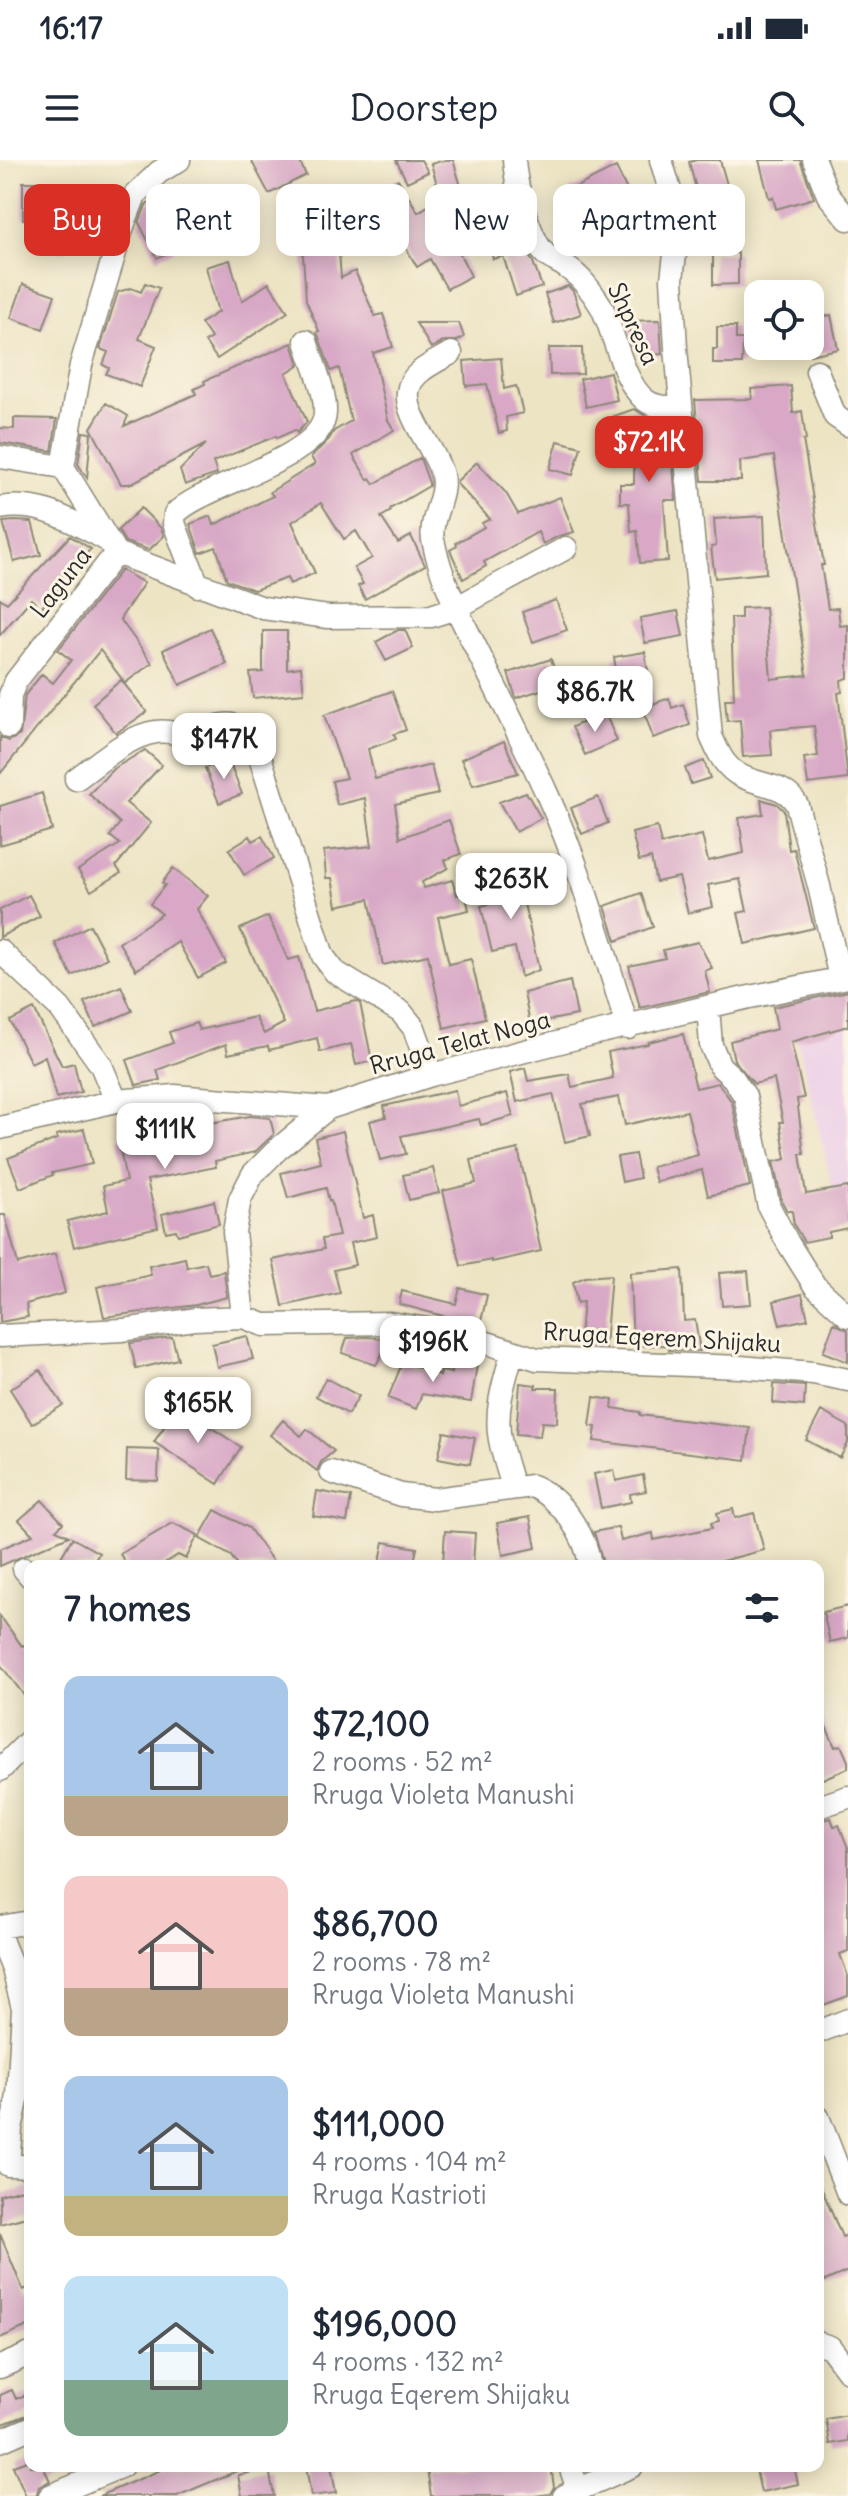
<!DOCTYPE html>
<meta charset="utf-8">
<style>
body{margin:0;font-family:Delius,sans-serif;background:#f6f6f7;color:#1f2937;height:100vh;display:flex;flex-direction:column;font-size:30px;white-space:nowrap}
*{box-sizing:border-box;margin:0}
p{font-size:26px;color:#747a83}
.icon{flex:none;width:44px;height:44px;fill:none;stroke:currentColor;stroke-width:2;stroke-linecap:round;stroke-linejoin:round}
.map{position:relative;flex:1;overflow:hidden}
.drawer{position:absolute;left:24px;top:1400px;width:800px;height:912px;display:flex;flex-direction:column;background:#fff;border-radius:16px;box-shadow:0 4px 20px #0003}
.drawer>*{flex:none}
.top-card{position:absolute;left:24px;top:24px;width:800px;height:72px;display:flex;gap:16px}
.tools{position:absolute;left:744px;top:120px;display:grid;gap:16px}
.tools a{display:grid;place-items:center;width:80px;height:80px;border-radius:16px;background:#fff;box-shadow:0 4px 20px #0003;font-size:40px}
.price{position:absolute;translate:-50% -68px;padding:0 18px;border-radius:16px;background:#fff;color:#222;font-size:26px;line-height:52px;filter:drop-shadow(0 2px 4px #0008)}
.price::after{content:'';position:absolute;left:50%;top:48px;width:24px;height:18px;margin-left:-12px;background:inherit;clip-path:polygon(0 0,100% 0,50% 100%)}
.price.selected{background:#d93025;color:#fff}
ul{padding:0;list-style:none}
li{display:flex;align-items:center;gap:24px;height:200px;padding:0 40px}
li span{display:grid;place-items:center;flex:none;width:224px;height:160px;border-radius:16px;color:#555}
li>.icon{margin-inline-start:auto}
span .icon{width:96px;height:96px;fill:#fffc;stroke-width:1}
li b{font-size:34px}
h2{display:flex;justify-content:space-between;align-items:center;height:96px;padding:0 40px;font-size:34px}
.chip{padding:0 28px;border-radius:16px;background:#fff;box-shadow:0 4px 20px #0003;font-size:28px;line-height:72px}
.chip.selected{background:#d93025;color:#fff}
.status{display:flex;justify-content:space-between;align-items:center;height:56px;padding:0 40px;background:#fff;direction:ltr}
.status svg{height:22px;fill:currentColor}
header{display:flex;justify-content:space-between;align-items:center;height:104px;padding:0 40px;background:#fff;font-size:36px;font-weight:600}
.map>svg:first-child{display:block}
.built{fill:#edd0e8}
.building{fill:#d8a8c6}
.lines{fill:none;stroke-linecap:round;stroke-linejoin:round}
.street-casing{stroke:#8c8878;stroke-width:25}
.street{stroke:#fff;stroke-width:22}
.labels{text-anchor:middle;stroke-width:6;stroke-linejoin:round;paint-order:stroke}
.street-label{font-size:24px;fill:#2b2b2b;stroke:#fcf5e5}
</style>
<div class="status"><b>16:17</b><svg viewBox="0 0 49 12"><path d="M0 12V9h3v3zM5 12V6h3v6zM10 12V3h3v9zM15 12V0h3v12zM26 1h20v11H26zM47 4h2v5h-2z"/></svg></div>
<header><svg class="icon" aria-label="menu" viewBox="0 0 24 24"><path d="M4 6h16M4 12h16M4 18h16"/></svg>Doorstep<svg class="icon" aria-label="search" viewBox="0 0 24 24"><circle cx="10" cy="10" r="6"/><path d="M15 15l6 6"/></svg></header>
<div class="map">
<svg width="848" height="2336" viewBox="0 0 848 2336">
<rect width="100%" height="100%" fill="#fcf5e5"/>
<filter id="ink" filterUnits="userSpaceOnUse"><feTurbulence type="fractalNoise" baseFrequency=".0125" numOctaves="2"/><feDisplacementMap in="SourceGraphic" scale="16" xChannelSelector="R" yChannelSelector="G"/><feConvolveMatrix kernelMatrix="1 2 1 2 8 2 1 2 1" color-interpolation-filters="sRGB"/></filter>
<filter id="wash" filterUnits="userSpaceOnUse"><feTurbulence type="fractalNoise" baseFrequency=".006" numOctaves="4" result="noise"/><feDisplacementMap in="SourceGraphic" scale="32" xChannelSelector="R" yChannelSelector="G"/><feGaussianBlur stdDeviation="1.8" result="paint"/><feColorMatrix in="noise" values="0 0 0 0 0 0 0 0 0 0 0 0 0 0 0 0 0 1.4 0 .05"/><feComposite in="paint" operator="in"/></filter>
<g filter="url(#wash)">
<rect width="100%" height="100%" fill="#ede4c4"/>
<!-- built -->
<path class="built" d="M848,828V1066L842,1067L788,841Z"/>
<g id="blocks">
<!-- building -->
<path class="building" d="M251,0H299L306,15L269,34Z
M396,0H421L428,12L407,22Z
M445,0H453L467,46L505,33L520,92L525,90L533,102L542,127L516,136L503,96L493,99L483,68L452,78L471,116L447,129L430,99L417,107L389,58L380,63L369,46L374,33L398,19L418,52L441,38L431,4Z
M697,0H720L729,32L699,40L689,2Z
M759,0H800L814,38L776,49L773,37L769,38Z
M616,7L643,64L612,79L598,49L580,57L568,31Z
M23,22H52L51,61L68,62L66,91L32,89L34,59H23Z
M176,30L197,72L189,76L191,82L157,98L139,63L146,45Z
M338,79L341,118L355,111L375,156L383,154L393,187L373,193L388,260L394,270L353,295L368,320L370,318L374,324L420,298L429,323V326L390,349L391,351L381,357L398,383L411,376L425,405L365,439L358,426L363,424L354,408L372,398L356,371L344,379L321,343L292,362L315,413L290,424L287,418L254,430L227,420L216,387L200,393L190,364L211,356L214,365L273,336L270,332L315,304L311,297L329,279L334,271L351,261L339,208L331,211L317,172L319,171L306,140L302,81Z
M713,93H738V124L713,125Z
M230,100L242,141L269,123L288,152L217,199L205,182L211,178L201,163L218,152L206,107Z
M145,123L159,128L139,179L156,186L140,227L106,214L109,208L103,205L108,192L100,189L118,132L131,128L141,132Z
M23,124L55,135L43,169L11,158Z
M568,126L573,131L581,154L554,163L545,134Z
M831,155L838,189L810,195V160Z
M660,160L662,194L644,195V185L631,186L629,161Z
M416,163H459L464,177L457,181H445L431,188Z
M717,167H736V179H743L742,204H713V189H717Z
M292,183L299,205L286,213L307,262L297,273L295,270L277,278L276,276L213,302L217,314L185,325L180,310L206,284L130,324H121L91,268L106,243L128,256L124,266L196,234L194,229L205,224L204,221Z
M549,188H582L583,214L550,215Z
M501,198L504,229L516,226L523,253L506,257L507,271L499,273L487,224L466,226L464,201Z
M610,212L617,240L586,247L580,219Z
M791,226L793,253L802,251L806,280H803L824,405H821L828,449L838,448L840,466L848,465V518L841,520L842,532L838,533L848,619L808,624L804,598L818,596L814,566L770,570L772,595L743,597L740,560L727,561L725,539H734L731,458H741V448L765,447L771,519L807,515L774,296L740,301L741,321H702L695,240L752,239L751,229Z
M634,249L649,258L669,261L676,340H664L668,401L640,403L637,371L631,372L629,343H620V324H634L635,268L619,269L614,256Z
M14,258L57,259L52,291L0,283V268L14,269Z
M83,272L91,273L87,318L78,304Z
M558,281L581,287L573,315L550,309Z
M477,302L506,333L518,354L560,337L574,372L559,376L543,384L538,372L484,402L486,406L463,419L450,390L457,386L456,383L484,367L482,363L490,359L457,324V321Z
M141,348L161,368L164,376L149,390L125,382L118,370Z
M764,356L766,413L715,418L711,387L716,386L714,359Z
M15,361L32,362L41,395L14,402L3,362Z
M70,376L91,389L59,419L64,424L41,448L31,439L0,475V438L7,443Z
M121,410L144,423L120,459L152,503L125,523L100,490L0,614V577L9,581L20,575L25,535L42,514L53,523L71,500L58,490Z
M556,440L567,470L533,482L522,452Z
M678,451L683,476L645,483L640,458Z
M210,468L227,504L180,525L163,490Z
M398,470H405L413,488L386,501L376,482Z
M263,471H287V509L301,507L304,533L253,538L250,513L263,512Z
M645,492L653,544L669,538L672,548L683,544L690,565L653,578L636,528L619,531L614,497Z
M551,499L559,524L516,538L508,513Z
M121,520L147,552L116,573L93,544Z
M392,531L406,570L394,574L396,579L368,589L375,619L431,605L438,634L395,644L400,678L449,660L461,694L445,700L448,708L422,722L424,728L452,720L457,735L465,733L469,750L438,757L449,804L471,799L485,858L444,868L428,795L383,805L369,739L337,746L332,718H326L324,691L372,686L365,638L337,645L332,621L346,618L324,555Z
M605,553L617,581L585,595L572,567Z
M504,581L518,613L473,625L461,599Z
M145,590L162,605L126,643L151,663L116,706L121,713L91,731L78,710L120,684L110,676L120,663L89,634L113,609Z
M228,599L242,634L219,643L205,608Z
M704,601L710,618L691,624L685,608Z
M526,632L541,658L516,672L499,642Z
M42,633L52,670L0,685V646Z
M598,637L608,663L582,674L571,648Z
M761,639L777,644L784,651L789,690L794,689L814,768L745,784L738,753L747,751L740,719L708,725L713,747L688,753L679,717L656,722L651,698L639,701L632,673L657,667L661,684L702,675L708,701L744,693L739,658L763,654Z
M250,676L253,681L262,676L274,698L244,715L229,689Z
M518,702L522,716L518,717L539,810L521,817L515,787L492,792L481,746L505,740L496,708Z
M173,708L208,736L197,749L226,803L198,818L178,782L136,810L119,783L162,754L150,744L165,725L162,723Z
M641,733L653,767L616,781L605,746Z
M29,735L40,756L0,777V750Z
M268,756L288,800L299,797L314,851L356,841L360,843L372,901L356,905L351,884L320,892L317,878L269,890L268,886L228,894L226,884L157,910L160,920L136,925L127,900L173,883L169,872L196,863L199,870L255,857L264,874L284,863L240,769Z
M90,765L107,798L72,816L55,783Z
M698,782L712,808L705,811L710,832L640,848L629,806L665,798L663,790Z
M570,821L577,855L530,864L524,833Z
M121,826L132,851L95,867L84,842Z
M848,831V866L791,882L804,938L797,939L804,994H800L806,1034L848,1027V1068L829,1072V1077L804,1082L794,1065L792,1051H787L782,1042L773,1002L786,999L780,962H783L774,919L754,924L734,900L730,881L777,869L773,847Z
M34,849L62,906L74,903L81,932L56,938L45,896L31,903L10,861Z
M683,874L696,928L718,923L732,942L750,1026L708,1036L702,1010L656,1022L652,1007L698,995L687,951L625,965L619,937L582,944L590,976L565,982L553,934L517,942L510,912L525,908L528,921L569,914L572,927L613,918L608,892L648,884V882Z
M455,930L458,946L507,933L513,956L481,965L479,959L401,976L406,994L380,1000L370,961L386,957L384,946Z
M250,956L270,958L274,974L255,992L215,1001L216,1007L147,1020L158,1067L74,1087L67,1061L108,1051L103,1026L126,1021L118,979Z
M84,969L92,1004L52,1013L53,1015L20,1028L8,998L57,979L56,975Z
M343,971L363,1058L373,1055L377,1077L350,1083L355,1105L334,1110L340,1133L283,1146L273,1100L324,1089L322,1079L339,1076L331,1041H329L326,1028L288,1038L281,1013L321,1003L315,978Z
M518,989L541,1091L492,1102V1100L461,1106L443,1031L476,1023L471,1000Z
M635,994L640,1018L622,1022L617,997Z
M433,1008L439,1033L409,1040L403,1015Z
M214,1041L219,1064L178,1075L176,1070L166,1072L162,1054Z
M0,1055H5L18,1104L55,1094L65,1133L26,1144L28,1157L0,1162Z
M185,1098L187,1107L206,1103L209,1114L224,1111L227,1137L196,1145L104,1157L97,1127L151,1115L149,1106Z
M682,1109L684,1161L695,1160L700,1191L669,1190L668,1185L633,1186L630,1113Z
M748,1111L751,1144L722,1146L719,1113Z
M611,1115L605,1187L579,1185L583,1142L577,1143L573,1122L585,1117Z
M460,1128L487,1135L480,1166L399,1144L402,1131L456,1144Z
M802,1134L808,1159L780,1165L774,1141Z
M834,1163L848,1170V1202L823,1192Z
M247,1176L253,1199L217,1207L212,1184Z
M172,1177L178,1199L136,1209L130,1183Z
M368,1177L390,1179L376,1205L342,1193L347,1178Z
M403,1201L440,1216L441,1211L451,1213L453,1202L477,1205L471,1242L422,1234L416,1249L388,1238Z
M40,1210L63,1245L32,1264L10,1229Z
M326,1218L359,1236L348,1254L316,1236Z
M520,1223L536,1225L535,1228H558L557,1263L542,1262L540,1276L516,1274Z
M774,1224L805,1226L804,1246L773,1243Z
M594,1237L613,1240L612,1248L640,1252V1255L750,1268L746,1300L594,1281L596,1267L590,1266Z
M178,1246L241,1287L218,1324L154,1282Z
M821,1251L848,1266V1283L840,1298L806,1280Z
M283,1260L301,1276L307,1269L334,1291L321,1302L317,1311L270,1275Z
M444,1272L475,1278L470,1304L438,1298Z
M127,1289L159,1290L158,1321L126,1320Z
M614,1310L616,1321L643,1315L646,1331L630,1334L631,1342L601,1348L594,1314Z
M317,1331L351,1337L347,1362L313,1356Z
M42,1340L63,1363L56,1370L69,1376L0,1406V1389L33,1375L19,1360Z
M733,1349L735,1358L754,1353L764,1390L710,1404L711,1406H604L594,1372L618,1367L621,1381L653,1373L654,1380L712,1368L711,1363L719,1361L717,1353Z
M215,1350L249,1368L276,1406H238L231,1396L199,1378Z
M530,1357L536,1388L503,1395L497,1363Z
M173,1363L198,1375L186,1399L178,1395L160,1406H127L120,1394Z
M445,1371L475,1373L473,1405L443,1403Z
M72,1378L99,1393L92,1406H56Z
M384,1382L417,1388L413,1406H379Z
M848,1446V1478L830,1482L823,1452Z
M0,1456L22,1486L24,1485L30,1493V1543L0,1504Z
M818,1548L835,1587L841,1585L848,1601V1608L818,1621Z
M831,1658L834,1666L839,1665L848,1688V1791L840,1794L848,1816V1836L818,1847V1661Z
M818,2020L842,2077L848,2075V2111L818,2124Z
M30,2027V2056L0,2064V2035Z
M0,2074L23,2130L30,2127V2165L0,2178Z
M12,2230L16,2239L30,2233V2254L0,2265V2235Z
M848,2255V2281L830,2284L826,2259Z
M30,2300V2306H43L50,2321L39,2327L36,2336H26L13,2306Z
M170,2306H249L177,2336H99Z
M306,2306H331L336,2333L311,2336Z
M439,2306H551L554,2327L550,2334L534,2336H431L427,2308Z
M755,2306H794L798,2324L761,2332Z
M269,2309L274,2336H242L238,2315Z"/>
</g>
</g>
<g filter="url(#ink)">
<use href="#blocks" fill-opacity="0" stroke="#8c8878" stroke-width="2"/>
<g class="lines">
<defs>
<path id="street" d="M514,0C516,26 525,60 537,83C547,101 555,98 569,109C582,118 593,133 601,146C615,173 622,221 645,240C655,248 668,247 681,247
M661,0L679,61L672,119L676,188L711,576C717,590 723,604 736,613C756,627 784,621 797,645L819,726L840,818
M814,0L828,35L848,59
M451,193C436,202 410,212 408,232C405,257 436,290 442,315C447,337 429,357 433,380C441,419 460,457 478,492C501,539 525,586 547,634C581,708 603,789 628,868
M817,211L835,256L848,265
M0,297L63,307
M0,348C41,341 72,361 107,380
M116,393L263,448L328,457L431,456L456,448L566,388
M116,393L63,307L81,205L123,66L135,35L159,12L179,0
M198,426L174,363L175,354C203,324 324,299 325,253C326,230 312,202 306,181
M9,567L10,535L16,521L116,393
M76,619C100,602 127,576 156,572C170,569 182,577 192,574C220,568 230,554 254,578L323,796L335,812L401,852L414,868L431,915
M0,791L60,848L101,905L116,941
M708,847L711,885L720,906L733,918L745,936L769,1047L788,1083L815,1126L848,1156
M0,968L116,941L175,936L328,948
M243,1157L234,1072L240,1039L253,1014L278,989L328,948L431,915L588,875L745,838L848,817
M0,1176L123,1170L195,1159L243,1157L264,1165L390,1163L459,1174L537,1199L740,1207L813,1213L848,1220
M512,1193C505,1220 496,1245 499,1273C501,1292 509,1311 513,1328
M331,1312L401,1335L435,1339L532,1326C560,1337 587,1376 590,1406
M24,1409L30,1416
M0,1610L30,1580
M818,1647L848,1637
M0,1767L30,1762
M0,1777L13,1809L23,1848L18,1936L11,1969L8,2005L30,2006
M818,1872L848,1860
M818,1957L848,2034
M818,2183L830,2187L848,2211
M0,2207L30,2194
M0,2281L30,2268
M570,2306L578,2330
M50,2336L122,2306
M564,2336L632,2306"/>
</defs>
<!-- street casing -->
<use href="#street" class="street-casing"/>
<!-- street -->
<use href="#street" class="street"/>
</g>
</g>
<g class="labels">
<!-- street labels -->
<g class="street-label">
<text transform="translate(633 164) rotate(65)" y="8">Shpresa</text>
<text transform="translate(61 423) rotate(-52)" y="8">Laguna</text>
<text transform="translate(460 883) rotate(-15)" y="8">Rruga Telat Noga</text>
<text transform="translate(662 1178) rotate(3)" y="8">Rruga Eqerem Shijaku</text>
</g>
</g>
</svg>
<div class="tools">
<a><svg class="icon" aria-label="locate" viewBox="0 0 24 24"><circle cx="12" cy="12" r="6"/><path d="M12 2v4M12 18v4M2 12h4M18 12h4"/></svg></a>
</div>
<b class="price selected" style="left:649px;top:324px">$72.1K</b>
<b class="price" style="left:595px;top:574px">$86.7K</b>
<b class="price" style="left:224px;top:621px">$147K</b>
<b class="price" style="left:511px;top:761px">$263K</b>
<b class="price" style="left:165px;top:1011px">$111K</b>
<b class="price" style="left:433px;top:1224px">$196K</b>
<b class="price" style="left:198px;top:1285px">$165K</b>
<div class="top-card">
<a class="chip selected">Buy</a>
<a class="chip">Rent</a>
<a class="chip">Filters</a>
<a class="chip">New</a>
<a class="chip">Apartment</a>
</div>
<section class="drawer">
<h2>7 homes<svg class="icon" aria-label="filters" viewBox="0 0 24 24"><path d="M4 7h16M4 17h16"/><circle cx="9" cy="7" r="2"/><circle cx="15" cy="17" r="2"/></svg></h2>
<ul>
<li><span style="background:linear-gradient(#a9c7e8 75%,#b9a48a 0)"><svg class="icon" aria-label="home" viewBox="0 0 24 24"><path d="M3 11l9-7 9 7M6 9v11h12V9"/></svg></span><div><b>$72,100</b><p>2 rooms · 52 m²</p><p>Rruga Violeta Manushi</p></div></li>
<li><span style="background:linear-gradient(#f6c9c9 70%,#b9a48a 0)"><svg class="icon" aria-label="home" viewBox="0 0 24 24"><path d="M3 11l9-7 9 7M6 9v11h12V9"/></svg></span><div><b>$86,700</b><p>2 rooms · 78 m²</p><p>Rruga Violeta Manushi</p></div></li>
<li><span style="background:linear-gradient(#a9c7e8 75%,#c2b280 0)"><svg class="icon" aria-label="home" viewBox="0 0 24 24"><path d="M3 11l9-7 9 7M6 9v11h12V9"/></svg></span><div><b>$111,000</b><p>4 rooms · 104 m²</p><p>Rruga Kastrioti</p></div></li>
<li><span style="background:linear-gradient(#bfe0f5 65%,#7fa58c 0)"><svg class="icon" aria-label="home" viewBox="0 0 24 24"><path d="M3 11l9-7 9 7M6 9v11h12V9"/></svg></span><div><b>$196,000</b><p>4 rooms · 132 m²</p><p>Rruga Eqerem Shijaku</p></div></li>
</ul>
</section>
</div>
